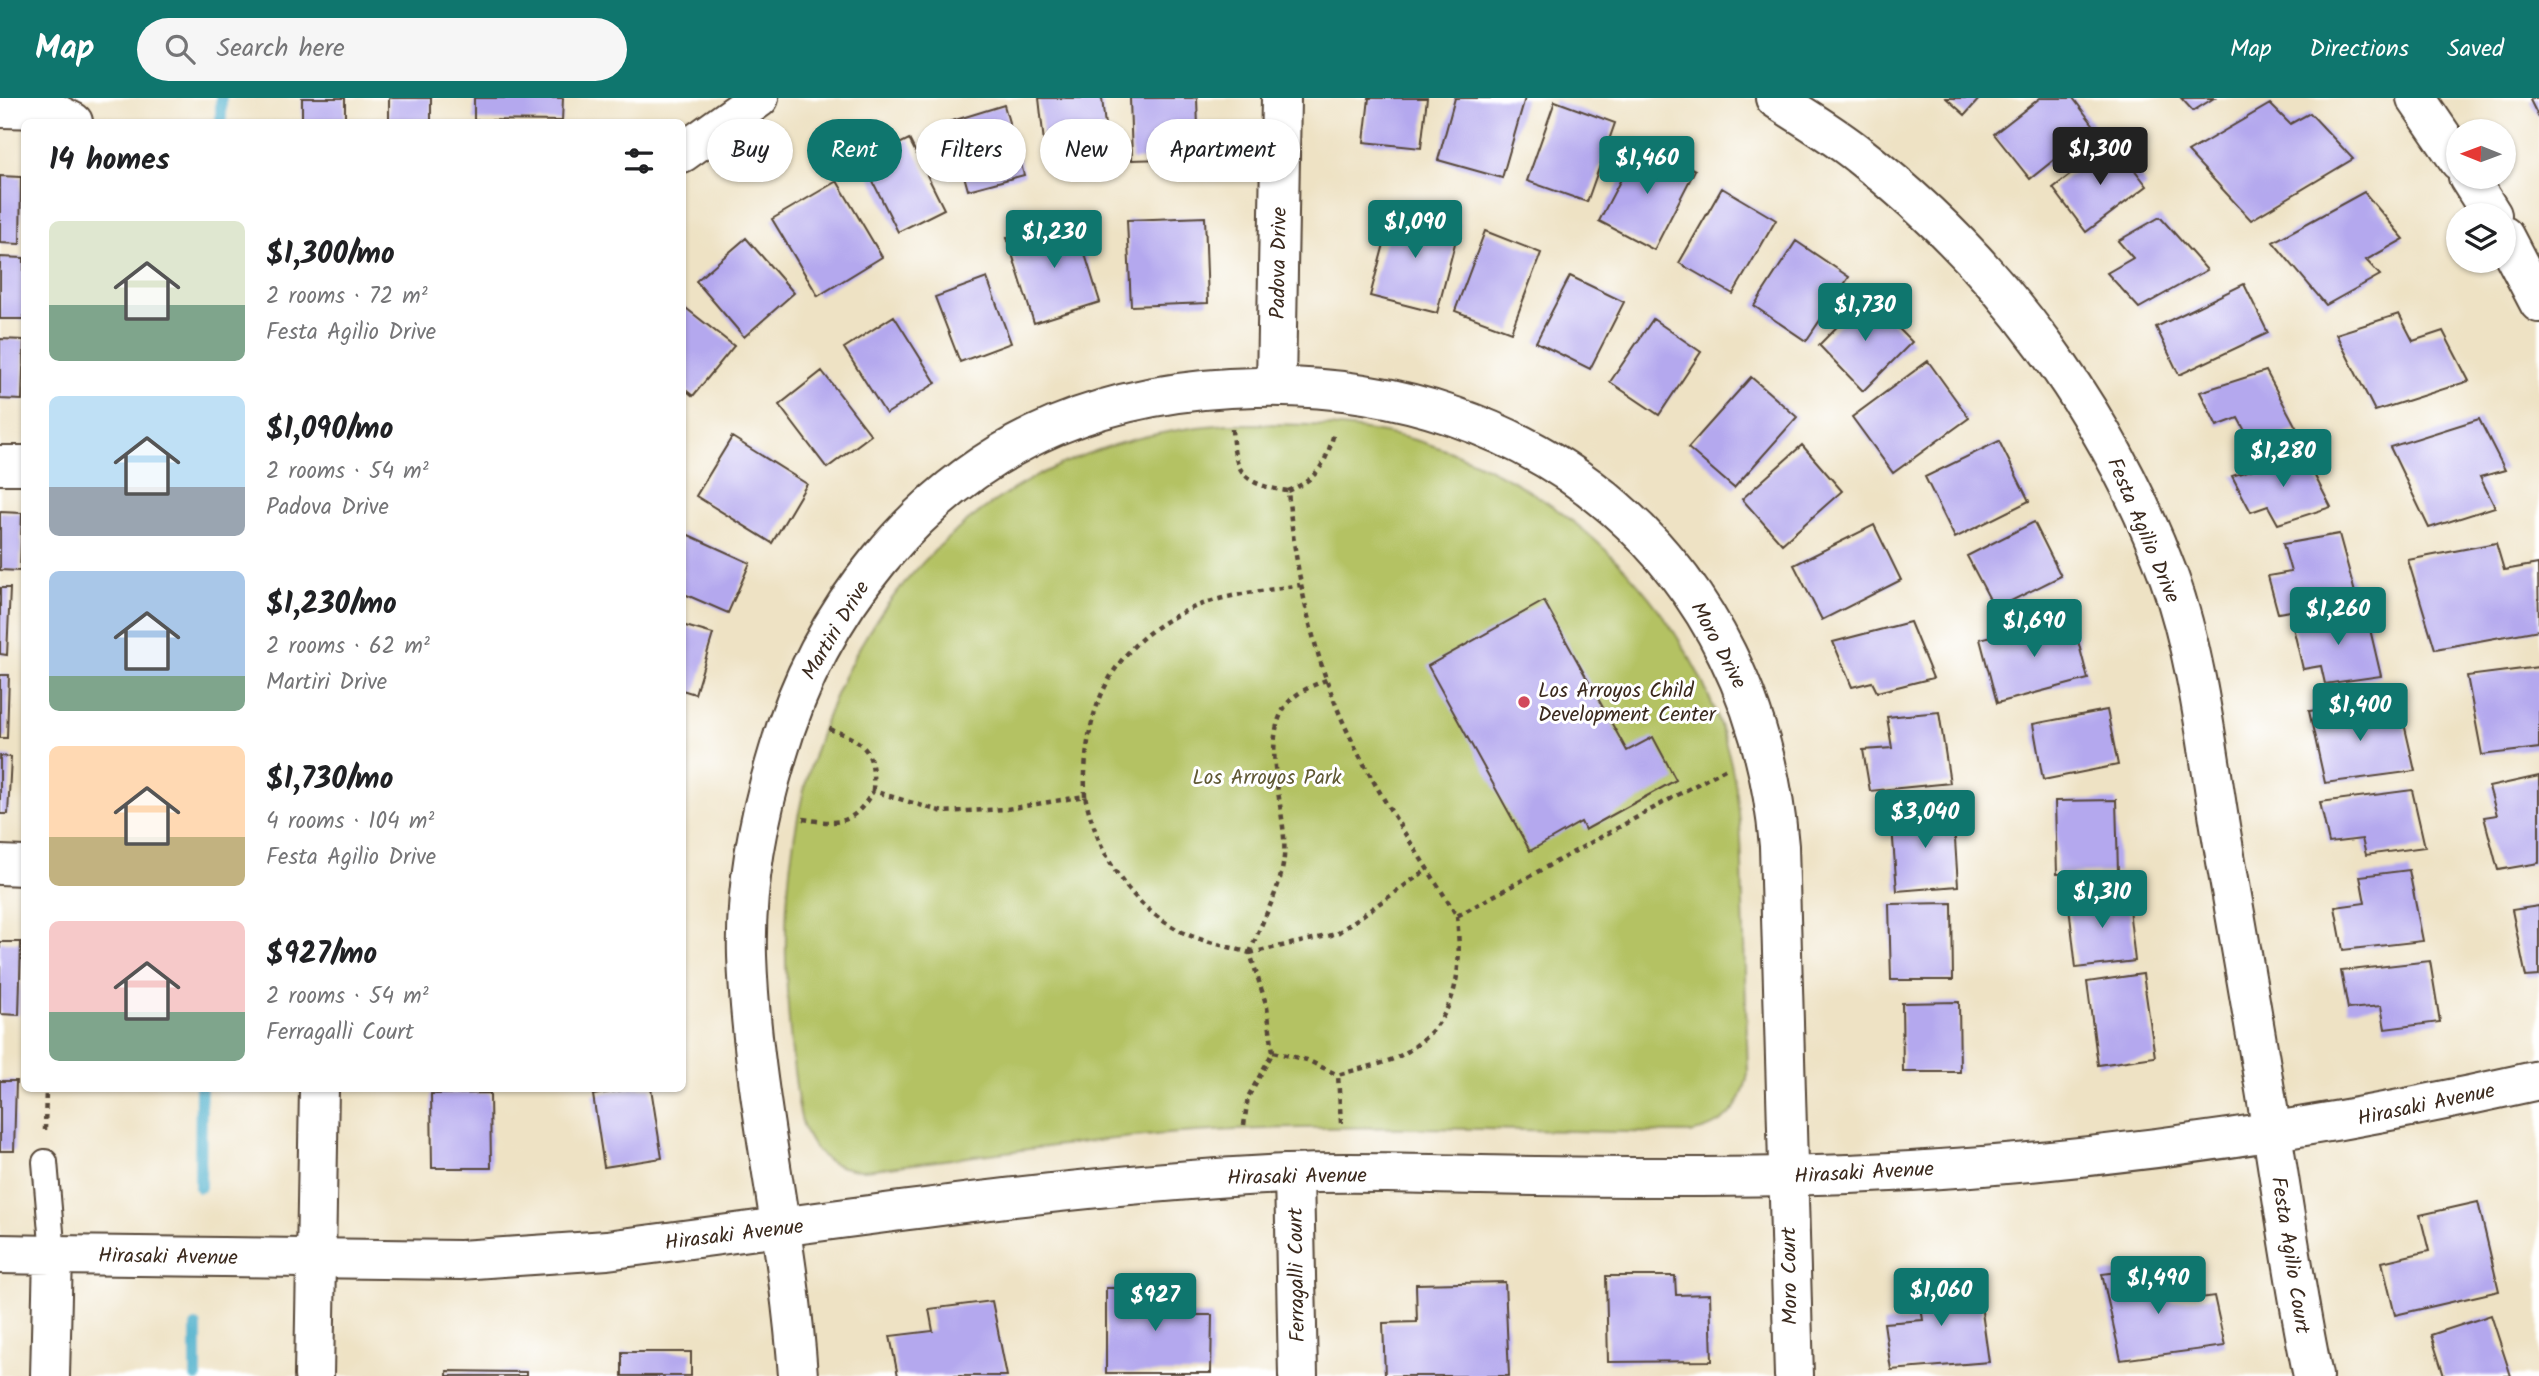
<!DOCTYPE html>
<meta charset="utf-8">
<style>
body{margin:0;font-family:Kalam,sans-serif;background:#f6f6f6;color:#202124;height:100vh;display:flex;flex-direction:column;font-size:26px;white-space:nowrap}
*{box-sizing:border-box;margin:0}
p{font-size:23px;color:#757577}
.icon{flex:none;width:38px;height:38px;fill:none;stroke:currentColor;stroke-width:2;stroke-linecap:round;stroke-linejoin:round}
.map{position:relative;flex:1;overflow:hidden}
.details{position:absolute;left:21px;top:21px;width:665px;height:973px;display:flex;flex-direction:column;background:#fff;border-radius:10px;box-shadow:0 2px 5px #0004}
.details>*{flex:none}
.guide{position:absolute;left:707px;top:21px;width:665px;height:63px;display:flex;gap:14px}
.needle{width:46px;rotate:271deg}
.tools{position:absolute;left:2446px;top:21px;display:grid;gap:14px}
.tools a{display:grid;place-items:center;width:70px;height:70px;border-radius:50%;background:#fff;box-shadow:0 2px 5px #0004;font-size:35px}
.price{position:absolute;translate:-50% -60px;padding:0 16px;border-radius:7px;background:#0f766e;color:#fff;font-size:23px;line-height:46px;filter:drop-shadow(0 2px 4px #0008)}
.price::after{content:'';position:absolute;left:50%;top:42px;width:21px;height:16px;margin-left:-10px;background:inherit;clip-path:polygon(0 0,100% 0,50% 100%)}
.price.current{background:#222;color:#fff}
ul{padding:0;list-style:none}
li{display:flex;align-items:center;gap:21px;height:175px;padding:0 28px}
li span{display:grid;place-items:center;flex:none;width:196px;height:140px;border-radius:10px;color:#555}
li>.icon{margin-inline-start:auto}
span .icon{width:84px;height:84px;fill:#fffc;stroke-width:1}
li b{font-size:30px}
h2{display:flex;justify-content:space-between;align-items:center;height:84px;padding:0 28px;font-size:30px}
.chip{padding:0 24px;border-radius:32px;background:#fff;box-shadow:0 2px 5px #0004;font-size:24px;line-height:63px}
.chip.current{background:#0f766e;color:#fff}
header{display:flex;align-items:center;gap:42px;box-sizing:border-box;height:98px;padding:0 35px;background:#0f766e;color:#fff}
header strong{font-size:33px}
nav{display:flex;gap:38px;margin-inline-start:auto;font-size:24px}
.search{width:490px;height:63px;background:#f6f6f6;display:flex;align-items:center;gap:18px;box-sizing:border-box;padding:0 24px;border-radius:38px;color:#757577;font-size:26px}
.map>svg:first-child{display:block}
.green{fill:#b4c264;stroke:#787641;stroke-width:2}
.lines{fill:none;stroke-linecap:round;stroke-linejoin:round}
.stream{stroke:#4bafca;stroke-width:12}
.building{fill:#b4a8ee}
.service-casing{stroke:#564637;stroke-width:28}
.minor-casing{stroke:#564637;stroke-width:42}
.tertiary-casing{stroke:#564637;stroke-width:42}
.path{stroke:#564637;stroke-width:4.5;stroke-dasharray:5 5;stroke-linecap:butt}
.service{stroke:#fff;stroke-width:24}
.minor{stroke:#fff;stroke-width:38}
.tertiary{stroke:#fff;stroke-width:38}
.poi-dot{fill:#d1495b;stroke:#fff;stroke-width:2.5}
.labels{text-anchor:middle;stroke-width:6;stroke-linejoin:round;paint-order:stroke}
.street-label{font-size:21px;fill:#3b2a1e;stroke:#fff}
.poi-label{font-size:21px;fill:#3b2a1e;stroke:#fff;text-anchor:start}
.park-label{font-size:21px;fill:#5f5833;stroke:#fff}
</style>
<header>
<strong>Map</strong>
<div class="search"><svg class="icon" aria-label="search" viewBox="0 0 24 24"><circle cx="10" cy="10" r="6"/><path d="M15 15l6 6"/></svg>Search here</div>
<nav><a>Map</a><a>Directions</a><a>Saved</a></nav>
</header>
<div class="map">
<svg width="2539" height="1278" viewBox="0 0 2539 1278">
<rect width="100%" height="100%" fill="#fff"/>
<filter id="ink" filterUnits="userSpaceOnUse"><feTurbulence type="fractalNoise" baseFrequency=".0143" numOctaves="2"/><feDisplacementMap in="SourceGraphic" scale="14" xChannelSelector="R" yChannelSelector="G"/><feConvolveMatrix kernelMatrix="1 2 1 2 8 2 1 2 1" color-interpolation-filters="sRGB"/></filter>
<filter id="wash" filterUnits="userSpaceOnUse"><feTurbulence type="fractalNoise" baseFrequency=".00686" numOctaves="4" result="noise"/><feDisplacementMap in="SourceGraphic" scale="28" xChannelSelector="R" yChannelSelector="G"/><feGaussianBlur stdDeviation="1.57" result="paint"/><feColorMatrix in="noise" values="0 0 0 0 0 0 0 0 0 0 0 0 0 0 0 0 0 1.4 0 .05"/><feComposite in="paint" operator="in"/></filter>
<g filter="url(#wash)">
<rect width="100%" height="100%" fill="#eee2c4"/>
<!-- green -->
<path class="green" d="M1227,326C1295,326 1365,325 1431,347C1580,395 1707,528 1735,685C1742,724 1742,766 1743,806C1745,863 1746,919 1748,975C1742,1010 1724,1029 1690,1035C1526,1034 1360,1024 1196,1034C1085,1041 975,1059 864,1072C845,1072 830,1067 817,1053C798,1031 798,1000 794,973C782,874 781,780 806,684C824,617 853,548 897,494C983,388 1093,337 1227,326Z"/>
<g class="lines">
<!-- stream -->
<path class="stream" d="M221,24V0
M200,1089L201,990
M196,1278V1229"/>
</g>
<g id="blocks">
<!-- building -->
<path class="building" d="M302,0H345V24H302Z
M389,0H431V23L389,22Z
M474,0H563L562,23L474,22Z
M1039,0H1102L1108,56L1046,62Z
M1130,0H1197L1199,60L1132,62Z
M1369,0H1427L1421,50L1364,44Z
M1455,0H1525L1502,80L1438,62Z
M1946,0H1980L1965,17Z
M2040,0H2073L2095,29L2030,81L1994,36Z
M2181,0H2214L2193,13Z
M2534,0H2539V20L2530,2Z
M1555,3L1615,25L1587,104L1527,83Z
M2270,6L2290,26L2310,15L2353,61L2251,122L2188,54Z
M1004,7L1024,77L968,92L949,24Z
M909,41L944,111L898,134L863,64Z
M1641,43L1695,72L1654,152L1599,123Z
M2113,44L2147,88L2086,134L2053,90Z
M0,78L21,79L20,146L0,145Z
M837,83L882,159L818,198L772,121Z
M1722,90L1776,122L1733,196L1679,165Z
M2364,94L2404,141L2366,162L2380,177L2326,207L2273,144Z
M1394,109L1460,126L1437,215L1370,198Z
M1073,118L1100,204L1034,225L1007,140Z
M1205,119L1208,205L1131,208L1127,122Z
M2160,119L2207,172L2139,210L2107,175L2133,160L2118,143Z
M1485,133L1541,155L1511,234L1455,213Z
M746,140L794,195L744,239L696,183Z
M1796,143L1849,179L1806,243L1754,208Z
M0,159L24,160V221H0Z
M1570,178L1624,204L1590,271L1536,244Z
M987,180L1011,245L960,264L935,199Z
M2244,186L2268,235L2179,277L2156,229Z
M1867,198L1912,244L1863,293L1819,247Z
M682,207L734,248L693,298L682,289Z
M2399,216L2413,243L2443,233L2469,283L2375,313L2336,236Z
M894,218L936,285L886,316L844,250Z
M1653,221L1701,254L1659,317L1610,284Z
M0,241L24,242L22,302L0,301Z
M1928,263L1969,320L1893,375L1852,319Z
M822,273L871,337L827,370L779,307Z
M2266,273L2297,331L2252,346L2238,320L2217,328L2200,294Z
M1751,279L1797,319L1734,390L1688,350Z
M2479,321L2505,372L2480,379L2495,409L2429,430L2390,349Z
M732,339L807,386L772,445L696,398Z
M1999,343L2029,403L1955,440L1925,379Z
M1802,347L1842,393L1782,446L1742,401Z
M2303,355L2331,409L2278,426L2268,408L2251,414L2232,378Z
M0,414L22,415L20,473L0,472Z
M2034,424L2061,478L1995,511L1967,458Z
M1874,427L1901,482L1822,522L1794,467Z
M682,434L750,465L728,515L682,495Z
M2339,436L2357,502L2278,515L2268,478L2291,474L2283,446Z
M2496,445L2504,472L2538,466L2539,532L2435,551L2408,462Z
M0,490H10L7,557L0,556Z
M1544,503L1627,653L1653,639L1676,682L1585,732L1581,724L1530,753L1428,568Z
M2366,514L2381,578L2325,586L2321,568L2303,571L2292,525Z
M2071,516L2088,581L1997,605L1980,541Z
M1910,524L1933,580L1877,594L1872,584L1852,589L1833,544Z
M682,527L713,536L695,596L682,592Z
M2539,569V650L2482,657L2467,578Z
M0,577H9L7,640H0Z
M2375,604L2381,625L2403,621L2415,673L2325,685L2309,613Z
M2107,612L2118,667L2043,682L2033,626Z
M1939,614L1950,685L1870,693L1863,652L1892,650L1887,619Z
M0,658L11,659L8,716H0Z
M2539,678V765L2498,772L2484,719L2497,717L2489,689Z
M2412,692L2425,749L2366,757L2362,741L2329,745L2320,704Z
M2116,702L2118,774L2057,776L2055,703Z
M1953,711L1958,788L1897,793L1891,716Z
M2409,772L2423,843L2343,852L2335,809L2365,805L2360,778Z
M2127,793L2135,863L2076,870L2068,800Z
M1952,805L1953,882H1891L1889,806Z
M2539,808V878L2526,879L2512,812Z
M0,844H21L19,917L0,916Z
M2430,863L2440,924L2385,931L2381,908L2348,911L2341,873Z
M2143,876L2155,959L2098,967L2087,884Z
M1959,904L1960,974H1903L1902,905Z
M0,983H16L14,1053H0Z
M634,990H651L662,1060L604,1069L593,997Z
M490,995L491,1070H432L431,996Z
M2478,1104L2499,1193L2395,1217L2382,1164L2429,1153L2420,1117Z
M2163,1168L2171,1204L2214,1198L2225,1248L2121,1262L2102,1176Z
M1606,1178H1675L1676,1197L1710,1196L1712,1263L1608,1264Z
M1977,1178L1989,1264L1891,1272L1884,1225L1923,1222L1917,1183Z
M1505,1184L1509,1278H1385L1383,1225L1417,1224L1416,1186Z
M1106,1190H1181L1182,1217H1212L1211,1275H1106Z
M992,1203L1007,1278H898L890,1238L933,1233L929,1211Z
M2491,1217L2511,1278H2444L2431,1237Z
M622,1254H691V1278H622Z
M447,1273L526,1274V1278H447Z"/>
</g>
</g>
<g filter="url(#ink)">
<use href="#blocks" fill-opacity="0" stroke="#564637" stroke-width="2"/>
<g class="lines">
<defs>
<path id="service" d="M45,1064L53,1157"/>
<path id="minor" d="M1775,0C1803,19 1833,36 1859,57C1998,164 2108,314 2169,479C2198,560 2207,649 2221,734C2238,834 2256,934 2272,1035C2285,1116 2296,1197 2313,1278
M2416,0L2459,63
M0,10L47,11L73,24
M682,55L759,0
M2468,79L2492,117
M2504,138L2539,205
M1276,288L1281,0
M0,367H24
M0,767L24,768
M1294,1076L1298,1278
M0,1156L53,1157L50,1278
M314,1278L319,990
M798,1278C789,1138 752,999 747,858C745,790 758,721 778,655C818,515 918,386 1055,328C1120,301 1187,290 1257,289C1538,283 1755,464 1779,748L1794,1278"/>
<path id="tertiary" d="M53,1157L460,1162L607,1152C833,1123 1058,1087 1286,1076C1351,1073 1417,1076 1481,1077C1582,1079 1683,1080 1784,1078C2039,1073 2291,1038 2539,982"/>
</defs>
<!-- service casing -->
<use href="#service" class="service-casing"/>
<!-- minor casing -->
<use href="#minor" class="minor-casing"/>
<!-- tertiary casing -->
<use href="#tertiary" class="tertiary-casing"/>
<!-- path -->
<path class="path" d="M1232,331C1234,375 1244,387 1288,393C1296,479 1314,567 1353,645C1383,705 1422,761 1457,818L1725,671
M1288,393C1318,381 1326,365 1334,335
M829,631C866,643 875,654 873,693
M1085,698C1082,615 1110,545 1190,511C1224,496 1264,493 1300,487
M803,721C839,727 853,727 873,693L943,714L1007,711L1085,698C1098,755 1127,806 1182,834C1203,844 1228,848 1250,855L1267,909L1273,954
M1250,855C1261,823 1281,793 1284,759C1288,713 1258,644 1287,606C1297,593 1315,587 1328,581
M1250,855L1336,836L1428,771
M1341,1025L1338,977C1359,970 1385,967 1405,955C1459,921 1462,875 1457,818
M1244,1027L1248,999L1273,954L1307,962L1338,977
M45,1032L46,990"/>
<!-- service -->
<use href="#service" class="service"/>
<!-- minor -->
<use href="#minor" class="minor"/>
<!-- tertiary -->
<use href="#tertiary" class="tertiary"/>
</g>
</g>
<!-- markers -->
<circle class="poi-dot" cx="1524" cy="604" r="7"/>
<g class="labels">
<!-- street labels -->
<g class="street-label">
<text transform="translate(1278 165) rotate(-89)" y="7">Padova Drive</text>
<text transform="translate(2144 432) rotate(67)" y="7">Festa Agilio Drive</text>
<text transform="translate(835 532) rotate(-59)" y="7">Martiri Drive</text>
<text transform="translate(1719 547) rotate(62)" y="7">Moro Drive</text>
<text transform="translate(2426 1006) rotate(-12)" y="7">Hirasaki Avenue</text>
<text transform="translate(1864 1074) rotate(-3)" y="7">Hirasaki Avenue</text>
<text transform="translate(1297 1078) rotate(-1)" y="7">Hirasaki Avenue</text>
<text transform="translate(734 1136) rotate(-7)" y="7">Hirasaki Avenue</text>
<text transform="translate(2291 1157) rotate(81)" y="7">Festa Agilio Court</text>
<text transform="translate(168 1158) rotate(1)" y="7">Hirasaki Avenue</text>
<text transform="translate(1296 1177) rotate(-91)" y="7">Ferragalli Court</text>
<text transform="translate(1789 1178) rotate(-91)" y="7">Moro Court</text>
</g>
<!-- poi labels -->
<g class="poi-label">
<text x="1538" y="599">Los Arroyos Child<tspan x="1538" dy="24">Development Center</tspan></text>
</g>
<!-- park labels -->
<g class="park-label">
<text x="1267" y="686">Los Arroyos Park</text>
</g>
</g>
</svg>
<div class="tools">
<a><svg class="needle" viewBox="-14 -14 28 28"><path d="M0-13l5 13h-10z" fill="#e53935"/><path d="M0 13l5-13h-10z" fill="#757577"/></svg></a>
<a><svg class="icon" aria-label="layers" viewBox="0 0 24 24"><path d="M12 4l9 5-9 5-9-5zM3 14l9 5 9-5"/></svg></a>
</div>
<b class="price current" style="left:2100px;top:89px">$1,300</b>
<b class="price" style="left:1647px;top:98px">$1,460</b>
<b class="price" style="left:1415px;top:162px">$1,090</b>
<b class="price" style="left:1054px;top:172px">$1,230</b>
<b class="price" style="left:1865px;top:245px">$1,730</b>
<b class="price" style="left:2283px;top:391px">$1,280</b>
<b class="price" style="left:2338px;top:549px">$1,260</b>
<b class="price" style="left:2034px;top:561px">$1,690</b>
<b class="price" style="left:2360px;top:645px">$1,400</b>
<b class="price" style="left:1925px;top:752px">$3,040</b>
<b class="price" style="left:2102px;top:832px">$1,310</b>
<b class="price" style="left:2158px;top:1218px">$1,490</b>
<b class="price" style="left:1941px;top:1230px">$1,060</b>
<b class="price" style="left:1155px;top:1235px">$927</b>
<div class="guide">
<a class="chip">Buy</a>
<a class="chip current">Rent</a>
<a class="chip">Filters</a>
<a class="chip">New</a>
<a class="chip">Apartment</a>
</div>
<section class="details">
<h2>14 homes<svg class="icon" aria-label="filters" viewBox="0 0 24 24"><path d="M4 7h16M4 17h16"/><circle cx="9" cy="7" r="2"/><circle cx="15" cy="17" r="2"/></svg></h2>
<ul>
<li><span style="background:linear-gradient(#dfe7d0 60%,#7fa58c 0)"><svg class="icon" aria-label="home" viewBox="0 0 24 24"><path d="M3 11l9-7 9 7M6 9v11h12V9"/></svg></span><div><b>$1,300/mo</b><p>2 rooms · 72 m²</p><p>Festa Agilio Drive</p></div></li>
<li><span style="background:linear-gradient(#bfe0f5 65%,#9aa5b1 0)"><svg class="icon" aria-label="home" viewBox="0 0 24 24"><path d="M3 11l9-7 9 7M6 9v11h12V9"/></svg></span><div><b>$1,090/mo</b><p>2 rooms · 54 m²</p><p>Padova Drive</p></div></li>
<li><span style="background:linear-gradient(#a9c7e8 75%,#7fa58c 0)"><svg class="icon" aria-label="home" viewBox="0 0 24 24"><path d="M3 11l9-7 9 7M6 9v11h12V9"/></svg></span><div><b>$1,230/mo</b><p>2 rooms · 62 m²</p><p>Martiri Drive</p></div></li>
<li><span style="background:linear-gradient(#ffd9b3 65%,#c2b280 0)"><svg class="icon" aria-label="home" viewBox="0 0 24 24"><path d="M3 11l9-7 9 7M6 9v11h12V9"/></svg></span><div><b>$1,730/mo</b><p>4 rooms · 104 m²</p><p>Festa Agilio Drive</p></div></li>
<li><span style="background:linear-gradient(#f6c9c9 65%,#7fa58c 0)"><svg class="icon" aria-label="home" viewBox="0 0 24 24"><path d="M3 11l9-7 9 7M6 9v11h12V9"/></svg></span><div><b>$927/mo</b><p>2 rooms · 54 m²</p><p>Ferragalli Court</p></div></li>
</ul>
</section>
</div>
